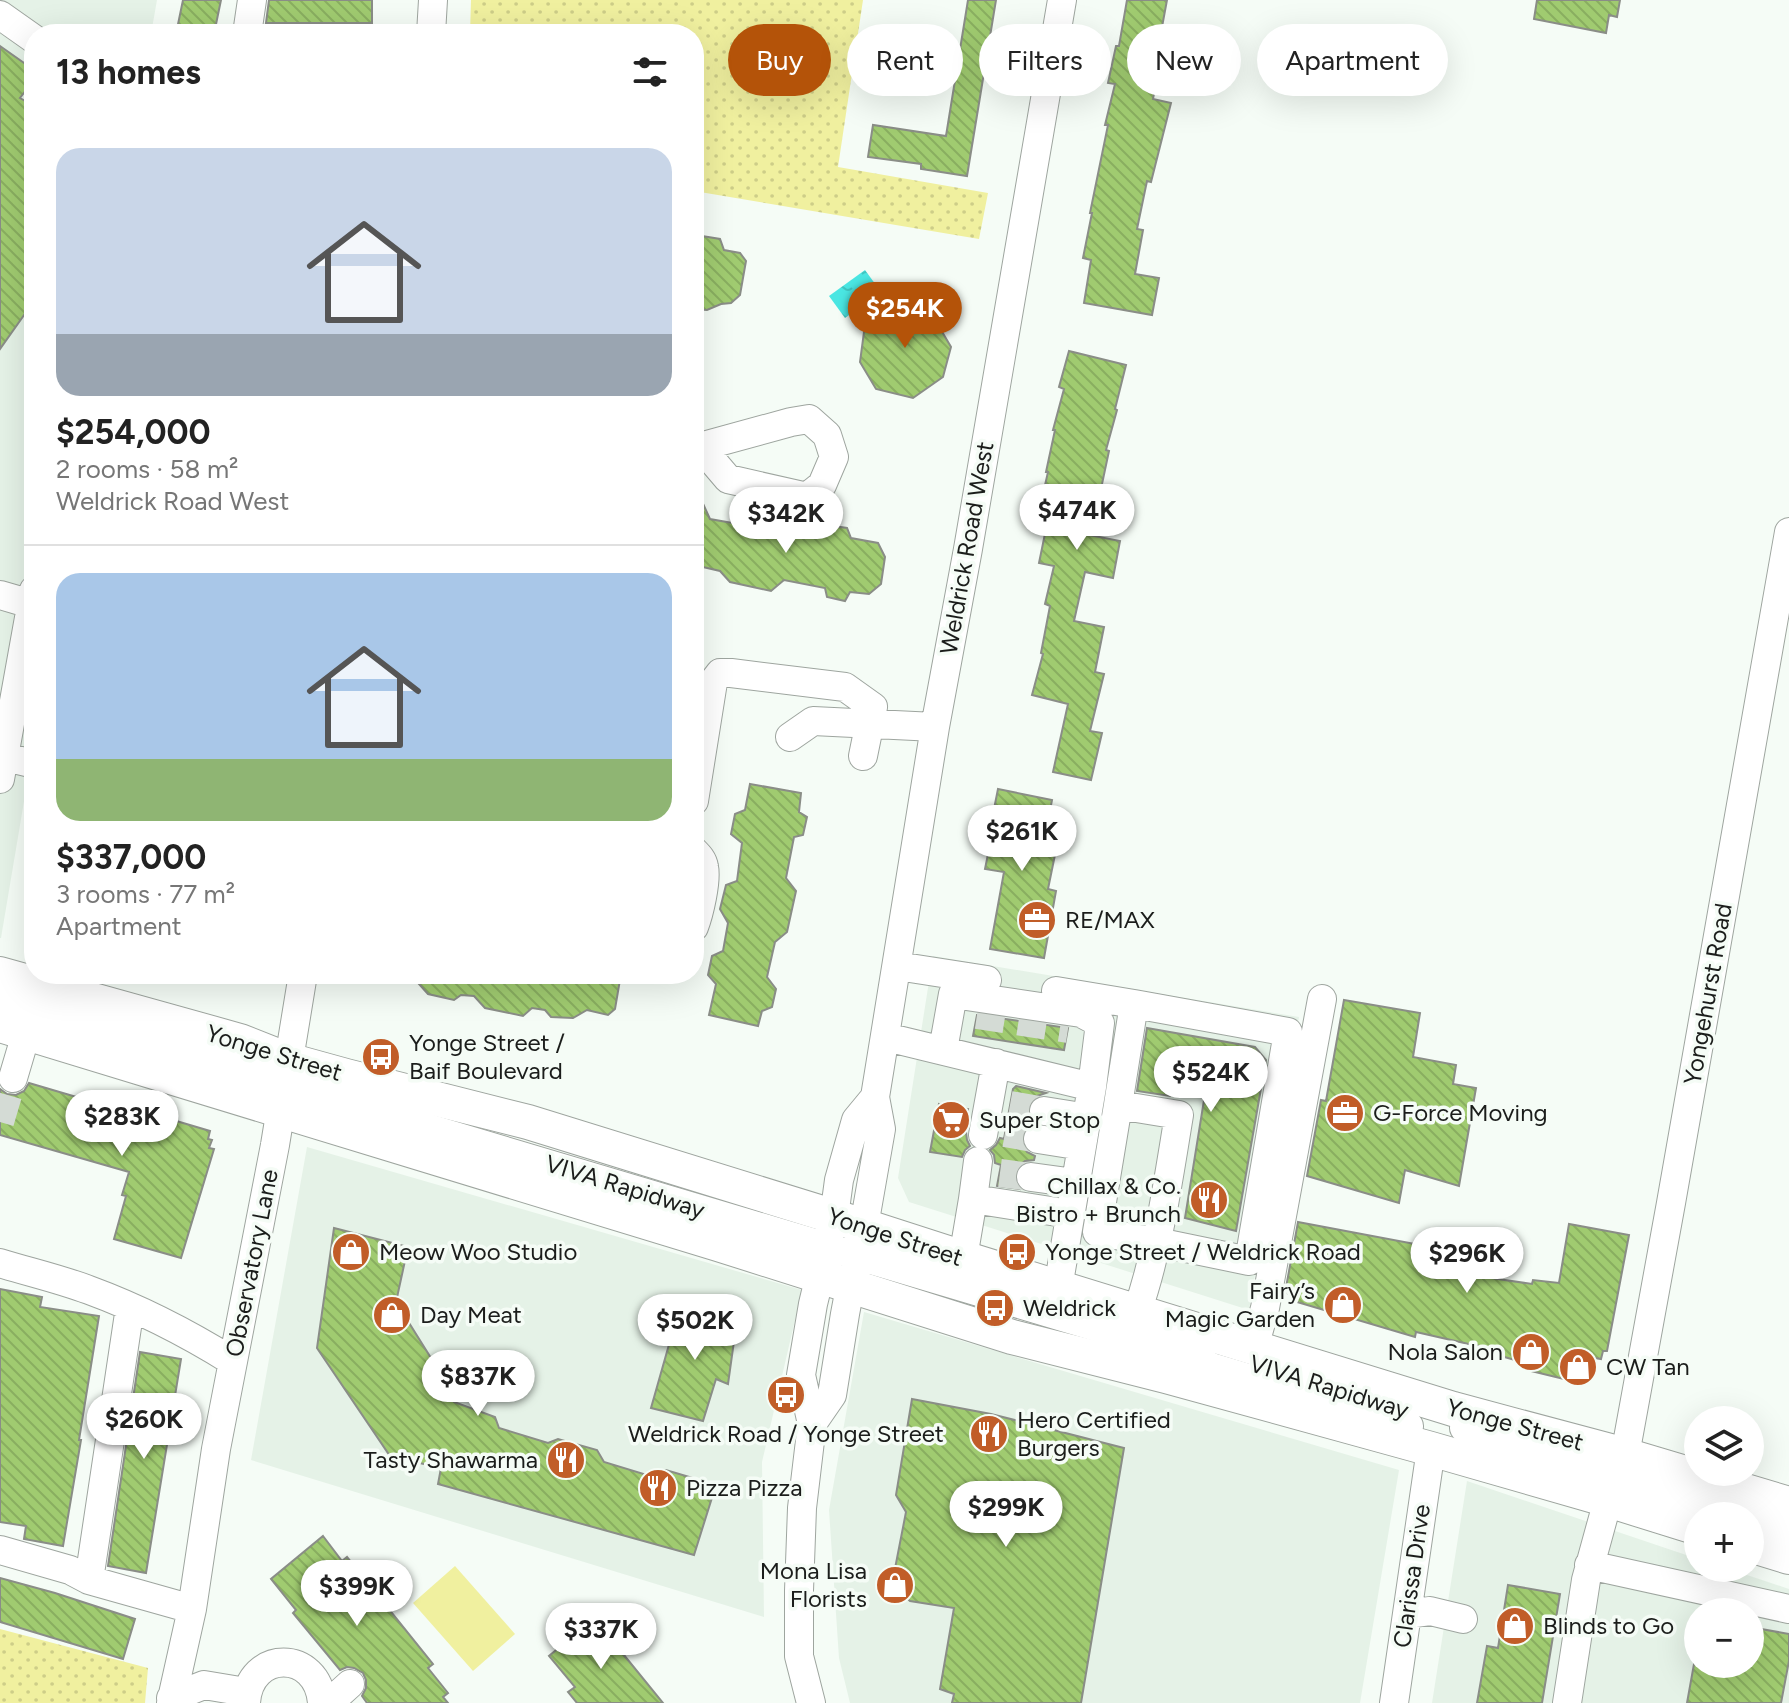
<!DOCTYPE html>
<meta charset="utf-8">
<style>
body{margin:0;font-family:Figtree,sans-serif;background:#f6f6f6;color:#222;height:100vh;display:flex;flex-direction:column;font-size:30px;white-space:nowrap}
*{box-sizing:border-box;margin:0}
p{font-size:26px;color:#767676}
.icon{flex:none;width:44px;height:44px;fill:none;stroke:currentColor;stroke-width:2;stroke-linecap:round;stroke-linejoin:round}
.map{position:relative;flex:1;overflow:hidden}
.panel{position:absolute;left:24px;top:24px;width:680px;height:960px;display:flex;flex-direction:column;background:#fff;border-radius:32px;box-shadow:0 8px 32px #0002}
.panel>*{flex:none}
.guide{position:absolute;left:728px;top:24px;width:760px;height:72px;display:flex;gap:16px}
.controls{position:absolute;left:1684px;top:1406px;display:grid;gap:16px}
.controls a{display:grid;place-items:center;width:80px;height:80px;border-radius:50%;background:#fff;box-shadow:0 8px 32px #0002;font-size:40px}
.price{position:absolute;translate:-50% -68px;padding:0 18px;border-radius:28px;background:#fff;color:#222;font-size:26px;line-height:52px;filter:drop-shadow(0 2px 4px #0008)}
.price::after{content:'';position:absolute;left:50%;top:48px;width:24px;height:18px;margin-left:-12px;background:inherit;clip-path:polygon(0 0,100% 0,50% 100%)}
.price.current{background:#b45309;color:#fff}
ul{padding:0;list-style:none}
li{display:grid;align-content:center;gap:16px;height:424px;padding:0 32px}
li+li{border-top:2px solid #e0e0e0}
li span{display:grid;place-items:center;height:248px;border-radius:24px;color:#555}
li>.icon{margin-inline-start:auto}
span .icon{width:144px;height:144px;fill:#fffc;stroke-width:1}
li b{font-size:34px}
h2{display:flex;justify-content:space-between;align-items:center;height:96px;padding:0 32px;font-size:34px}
.tag{padding:0 28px;border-radius:36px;background:#fff;box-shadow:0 8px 32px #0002;font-size:28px;line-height:72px}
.tag.current{background:#b45309;color:#fff}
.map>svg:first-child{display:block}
.built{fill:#e5f2e7;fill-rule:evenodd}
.grass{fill:url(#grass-dots)}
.pitch{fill:#f0f09f}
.water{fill:url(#water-ripples)}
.building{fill:url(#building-back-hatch);stroke:#8a8d87;stroke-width:2}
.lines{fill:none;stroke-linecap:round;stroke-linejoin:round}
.minor-tunnel{stroke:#d4dbd5;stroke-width:28;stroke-dasharray:28 14;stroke-linecap:butt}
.minor-casing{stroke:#9ea59f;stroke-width:30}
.major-casing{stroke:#9ea59f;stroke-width:36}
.minor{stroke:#fff;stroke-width:28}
.major{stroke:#fff;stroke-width:34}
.labels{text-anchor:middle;stroke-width:7;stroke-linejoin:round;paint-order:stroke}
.street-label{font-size:24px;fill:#1b1d1b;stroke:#f5fcf6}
.poi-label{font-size:24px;fill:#1b1d1b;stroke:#f5fcf6;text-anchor:start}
</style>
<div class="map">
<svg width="1789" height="1703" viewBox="0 0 1789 1703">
<defs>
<pattern id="grass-dots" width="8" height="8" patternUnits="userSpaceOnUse" patternTransform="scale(2)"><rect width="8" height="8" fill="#f0f09f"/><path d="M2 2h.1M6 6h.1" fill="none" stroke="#cdcd88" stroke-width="1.8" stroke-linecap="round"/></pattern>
<pattern id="water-ripples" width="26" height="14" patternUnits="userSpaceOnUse" patternTransform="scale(2)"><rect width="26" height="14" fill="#4ae6e2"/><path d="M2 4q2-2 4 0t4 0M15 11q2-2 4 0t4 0" fill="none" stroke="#40c5c1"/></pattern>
<pattern id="building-back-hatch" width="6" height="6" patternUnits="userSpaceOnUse" patternTransform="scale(2)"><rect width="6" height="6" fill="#a0cb70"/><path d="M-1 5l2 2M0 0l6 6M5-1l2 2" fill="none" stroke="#89ae60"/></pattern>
</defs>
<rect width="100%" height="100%" fill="#f5fcf6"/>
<!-- built -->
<path class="built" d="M0,0H157L151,34H34V742L1,938H0Z
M933,956L1299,1017L1249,1310L909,1202L898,1178Z
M307,1147L802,1290L762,1462L764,1617L251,1460Z
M864,1312L1399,1470L1360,1703H850L839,1658L829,1510Z
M1467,1481L1698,1559V1568H1726L1789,1589V1703H1432ZM1698,1612H1750V1664H1698Z"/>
<!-- grass -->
<path class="grass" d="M471,0H863L838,167L988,193L979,239L694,191V34H470Z
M0,1629L148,1668L145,1703H0Z"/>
<!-- pitch -->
<path class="pitch" d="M455,1566L515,1634L473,1671L413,1603Z"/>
<!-- water -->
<path class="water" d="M865,270L881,292L845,318L829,296Z"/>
<!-- building -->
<path class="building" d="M183,0H221L214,34H176Z
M269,0H372V23H266Z
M968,0H996L967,176L921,169V164L868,157L873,125L946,136Z
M1127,0H1167L1157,54L1161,55L1153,99L1171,103L1151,182L1147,181L1137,229L1143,230L1135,274L1159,278L1152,315L1084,303L1091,260L1083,258L1092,213H1090L1108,125H1105L1115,84L1108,83L1116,46H1119Z
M1537,0H1620L1617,17L1609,15L1606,33L1534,19Z
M0,46L34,70V80L20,98L34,106V301L0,349Z
M702,236L720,239L724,250L740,253L746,261L740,295L731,303L721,304L707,310L694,309V244Z
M889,302L928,308L951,347L943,377L913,398L876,389L860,362L864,332Z
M1069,351L1126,365L1115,409L1117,410L1106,450L1109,451L1102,484L1089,535L1120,541L1113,578L1085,572L1074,621L1104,627L1095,672L1104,674L1090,731L1102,733L1091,780L1053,772L1068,704L1032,695L1043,654L1041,653L1050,606L1045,604L1054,566L1039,563L1048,519L1038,516L1048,472H1046L1055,430H1053L1064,389L1059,387Z
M694,484L710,519L738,524L752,515L776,521L781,531L819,536L827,525L847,528L851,538L878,543L885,557L881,584L869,594L850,592L845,601L827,597L825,588L784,580L771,591L730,582L720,571L694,565Z
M750,784L801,793L799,812L807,817L803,835L794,837L786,878L796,891L787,932L775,942L767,977L776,989L772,1007L762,1011L758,1026L709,1015L716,984L708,975L712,956L723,951L728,923L720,909L726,885L737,881L742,843L731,834L735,814L745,810Z
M998,789L1052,800L1044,842L1057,845L1048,889L1056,891L1044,958L990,949L1004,872L985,869L994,825L991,824Z
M410,974H621L615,1009L608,1015L587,1010L573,1018L551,1017L545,1010L532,1008L523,1016L485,1008L474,996L461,995L454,1000L428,994Z
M1344,1000L1420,1013L1413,1057L1456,1065L1453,1084L1476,1088L1459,1186L1405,1170L1399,1203L1307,1176L1321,1100L1326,1101Z
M977,1015L1068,1028L1064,1050L973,1036Z
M1147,1028L1255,1047L1266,1060L1236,1231L1185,1218L1205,1094L1172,1089L1170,1096L1137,1091Z
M29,1083L134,1114L136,1109L210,1131L208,1139L212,1140L209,1148L214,1149L181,1258L114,1239L126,1196L122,1195L129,1172L0,1135V1089L7,1094L16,1095L24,1091Z
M1016,1086L1046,1093L1037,1096L1031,1100L1027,1108L1028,1116L1032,1123L1024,1129L1021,1136L1022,1144L1027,1152L1035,1156L1034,1160L1025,1161L1017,1167L1014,1175L1015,1183L1019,1189L997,1186L1001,1165L995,1163L994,1155L990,1150L996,1145L1000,1138L1004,1139L1013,1089Z
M939,1104L968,1109L964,1132H966L967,1140L970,1146L965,1150L962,1157L930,1152Z
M1298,1222L1431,1247L1430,1252L1460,1259L1458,1271L1484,1275V1277L1532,1284L1533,1280L1559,1283L1569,1224L1629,1235L1607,1351H1603L1601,1359L1589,1357L1586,1371L1571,1369L1570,1373L1565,1372L1564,1379L1531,1371L1532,1365L1501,1356L1503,1349L1473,1345L1416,1332L1415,1337L1297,1302V1295L1285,1293Z
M334,1228L408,1247L396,1302L431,1358L454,1402L495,1417L499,1428L548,1443L558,1439L597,1450L604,1462L650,1476L666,1470L716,1485L694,1555L438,1484L441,1468L390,1456L317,1348Z
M0,1289L42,1297L40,1307L99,1316L79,1440H81L63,1546L24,1539L26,1526L0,1522Z
M691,1306L729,1316L736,1327L728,1384L716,1379L703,1421L651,1408L678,1313Z
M140,1352L181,1359L146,1573L108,1566Z
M912,1399L991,1414L1124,1448L1081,1703H952L954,1694L940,1689L954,1608L910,1601L892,1584L906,1512L896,1495Z
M323,1536L342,1561L347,1557L433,1664L428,1668L448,1693L443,1697L448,1703H367L362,1696L366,1688V1680L363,1673L354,1668L347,1667L340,1670L293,1613L296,1610L271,1579Z
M0,1578L55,1593L135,1619L123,1659L0,1622Z
M1508,1585L1560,1594L1542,1703H1477L1487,1646L1498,1648Z
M590,1622L610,1648L615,1644L663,1703H577L568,1692L575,1687L549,1656Z
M1750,1627L1789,1634V1661L1781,1703H1687L1694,1664H1750Z"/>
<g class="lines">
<!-- minor-tunnel -->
<path class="minor-tunnel" d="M977,1015L1068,1029
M1010,1105L1044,1111
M0,1122L13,1078
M1005,1133L1038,1139
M1000,1173L1031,1177"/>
<defs>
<path id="minor" d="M0,15L34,39
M247,34L252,0
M431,34L433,0
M694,446L711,459L728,479L807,497L822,485L834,457L827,435L809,419L791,422L696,448
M0,595L31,604
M790,737L813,721L935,727
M5,757L34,764
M0,779L34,590
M694,801L713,682L720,673H731L845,687L873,707L863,756
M694,851C699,856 703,860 704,867C707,881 699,914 694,927
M897,966L987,980
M1056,991L1134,1004
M0,994L36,1005L59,1018L1190,1355L1211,1367L1409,1426
M886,1037L1092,1087L1058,1288
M943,1050L953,994L1081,1013L1100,1023L1092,1087
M13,1078L26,1034
M1118,1105L1134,1004L1288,1032L1249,1261L1157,1242L1097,1232L1118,1105L1179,1115C1168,1181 1159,1248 1137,1312
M1044,1111L1088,1118
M983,1135L996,1063
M1038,1139L1082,1146
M1031,1177L1075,1183
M973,1199L978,1161
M963,1258L973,1199L1070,1214
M0,1263C29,1272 60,1279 89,1290C138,1308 187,1333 232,1361
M1254,1348L1265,1308L1322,999
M812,1424L832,1395L845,1314L856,1256L864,1226L881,1129L875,1097L935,727L968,549L1062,0
M1464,1428L1789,1526
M1625,1455L1671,1203L1789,532
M0,1550L70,1570L89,1580L192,1609
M1589,1565L1789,1609
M89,1580L130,1307
M1407,1614L1430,1611L1463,1619
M171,1698L204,1685L246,1692
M171,1703L192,1609L216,1449L275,1145L303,974
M246,1703C249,1649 318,1649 322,1703
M329,1703L350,1684
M811,1703L799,1656V1591L802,1508L812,1424L801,1375L813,1304L834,1217L839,1180L856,1120L875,1097
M1394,1703L1431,1449
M1567,1703L1586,1580L1608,1500"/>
<path id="major" d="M0,974L240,1041L288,1060L346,1076L528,1122L864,1226L963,1258L1453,1409L1625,1455L1789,1504
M0,1025L718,1244L1012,1337L1166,1376L1431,1449L1608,1500L1698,1528
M1750,1545L1789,1557"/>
</defs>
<!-- minor casing -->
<use href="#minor" class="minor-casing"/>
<!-- major casing -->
<use href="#major" class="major-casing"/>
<!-- minor -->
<use href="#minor" class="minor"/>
<!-- major -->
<use href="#major" class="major"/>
</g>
<!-- icons -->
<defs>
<symbol id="office-disc" viewBox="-11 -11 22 22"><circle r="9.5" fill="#c15d28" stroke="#f5fcf6"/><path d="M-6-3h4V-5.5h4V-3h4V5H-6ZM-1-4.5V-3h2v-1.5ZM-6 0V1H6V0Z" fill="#fff"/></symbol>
<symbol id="bus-disc" viewBox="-11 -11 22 22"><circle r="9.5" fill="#c15d28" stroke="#f5fcf6"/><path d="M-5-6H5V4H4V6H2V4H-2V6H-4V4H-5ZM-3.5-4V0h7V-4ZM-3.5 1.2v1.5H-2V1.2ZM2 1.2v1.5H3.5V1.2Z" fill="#fff"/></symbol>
<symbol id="supermarket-disc" viewBox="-11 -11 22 22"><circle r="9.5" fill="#c15d28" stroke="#f5fcf6"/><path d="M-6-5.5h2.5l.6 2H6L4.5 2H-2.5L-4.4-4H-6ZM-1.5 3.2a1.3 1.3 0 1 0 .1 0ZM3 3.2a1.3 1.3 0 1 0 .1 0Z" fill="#fff"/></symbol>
<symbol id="restaurant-disc" viewBox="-11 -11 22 22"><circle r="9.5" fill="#c15d28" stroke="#f5fcf6"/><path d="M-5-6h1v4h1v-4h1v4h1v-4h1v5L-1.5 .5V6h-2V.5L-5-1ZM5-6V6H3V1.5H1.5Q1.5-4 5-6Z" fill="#fff"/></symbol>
<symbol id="shop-disc" viewBox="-11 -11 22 22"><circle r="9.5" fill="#c15d28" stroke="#f5fcf6"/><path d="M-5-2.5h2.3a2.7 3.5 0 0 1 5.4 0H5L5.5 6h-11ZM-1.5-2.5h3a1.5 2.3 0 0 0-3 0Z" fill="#fff"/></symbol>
</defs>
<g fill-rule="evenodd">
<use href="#office-disc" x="1015" y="898" width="44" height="44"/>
<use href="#bus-disc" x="359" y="1035" width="44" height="44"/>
<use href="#office-disc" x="1323" y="1091" width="44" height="44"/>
<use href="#supermarket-disc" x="929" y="1098" width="44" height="44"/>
<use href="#restaurant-disc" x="1187" y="1178" width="44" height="44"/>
<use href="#shop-disc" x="329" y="1230" width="44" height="44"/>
<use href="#bus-disc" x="995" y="1230" width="44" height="44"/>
<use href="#shop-disc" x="1321" y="1283" width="44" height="44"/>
<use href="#bus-disc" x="973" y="1286" width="44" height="44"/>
<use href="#shop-disc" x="370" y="1293" width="44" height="44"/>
<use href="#shop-disc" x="1509" y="1330" width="44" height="44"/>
<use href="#shop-disc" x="1556" y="1345" width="44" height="44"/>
<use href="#bus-disc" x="764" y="1373" width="44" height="44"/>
<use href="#restaurant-disc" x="967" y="1412" width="44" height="44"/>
<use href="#restaurant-disc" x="544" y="1438" width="44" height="44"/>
<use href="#restaurant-disc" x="636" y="1466" width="44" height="44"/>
<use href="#shop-disc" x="873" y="1563" width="44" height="44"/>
<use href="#shop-disc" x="1493" y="1604" width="44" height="44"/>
</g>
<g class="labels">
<!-- street labels -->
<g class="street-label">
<text transform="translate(967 548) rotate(-80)" y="8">Weldrick Road West</text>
<text transform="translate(1708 994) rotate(-80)" y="8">Yongehurst Road</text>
<text transform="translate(274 1053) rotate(17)" y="8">Yonge Street</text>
<text transform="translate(625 1187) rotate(17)" y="8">VIVA Rapidway</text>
<text transform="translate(895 1237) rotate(18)" y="8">Yonge Street</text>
<text transform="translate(252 1263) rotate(-79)" y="8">Observatory Lane</text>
<text transform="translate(1329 1387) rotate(17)" y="8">VIVA Rapidway</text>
<text transform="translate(1515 1425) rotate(15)" y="8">Yonge Street</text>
<text transform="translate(1412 1576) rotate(-82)" y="8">Clarissa Drive</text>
</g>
<!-- poi labels -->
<g class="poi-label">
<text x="1065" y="928">RE/MAX</text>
<text x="409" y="1051">Yonge Street /<tspan x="409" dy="28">Baif Boulevard</tspan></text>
<text x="1373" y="1121">G-Force Moving</text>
<text x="979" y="1128">Super Stop</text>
<text x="1181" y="1194" text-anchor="end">Chillax &amp; Co.<tspan x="1181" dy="28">Bistro + Brunch</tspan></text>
<text x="379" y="1260">Meow Woo Studio</text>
<text x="1045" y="1260">Yonge Street / Weldrick Road</text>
<text x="1315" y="1299" text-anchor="end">Fairy’s<tspan x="1315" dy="28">Magic Garden</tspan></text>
<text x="1023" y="1316">Weldrick</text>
<text x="420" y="1323">Day Meat</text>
<text x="1503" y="1360" text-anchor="end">Nola Salon</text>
<text x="1606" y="1375">CW Tan</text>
<text x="1017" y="1428">Hero Certified<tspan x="1017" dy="28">Burgers</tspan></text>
<text x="786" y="1442" text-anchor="middle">Weldrick Road / Yonge Street</text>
<text x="538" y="1468" text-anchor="end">Tasty Shawarma</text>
<text x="686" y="1496">Pizza Pizza</text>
<text x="867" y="1579" text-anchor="end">Mona Lisa<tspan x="867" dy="28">Florists</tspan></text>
<text x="1543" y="1634">Blinds to Go</text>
</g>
</g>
</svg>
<div class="controls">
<a><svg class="icon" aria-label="layers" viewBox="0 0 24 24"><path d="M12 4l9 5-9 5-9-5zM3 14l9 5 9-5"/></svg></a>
<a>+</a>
<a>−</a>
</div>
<b class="price current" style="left:905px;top:350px">$254K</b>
<b class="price" style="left:1077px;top:552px">$474K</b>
<b class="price" style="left:786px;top:555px">$342K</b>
<b class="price" style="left:1022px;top:873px">$261K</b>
<b class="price" style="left:1211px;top:1114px">$524K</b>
<b class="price" style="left:122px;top:1158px">$283K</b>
<b class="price" style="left:1467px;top:1295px">$296K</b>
<b class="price" style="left:695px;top:1362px">$502K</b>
<b class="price" style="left:478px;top:1418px">$837K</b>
<b class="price" style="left:144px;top:1461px">$260K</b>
<b class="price" style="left:1006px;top:1549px">$299K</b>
<b class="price" style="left:357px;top:1628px">$399K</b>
<b class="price" style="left:601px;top:1671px">$337K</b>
<div class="guide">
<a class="tag current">Buy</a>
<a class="tag">Rent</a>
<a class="tag">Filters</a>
<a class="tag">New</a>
<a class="tag">Apartment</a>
</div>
<section class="panel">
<h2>13 homes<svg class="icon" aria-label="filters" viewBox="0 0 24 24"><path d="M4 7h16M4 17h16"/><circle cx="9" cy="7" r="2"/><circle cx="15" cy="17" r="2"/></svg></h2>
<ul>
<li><span style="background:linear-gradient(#c9d6e8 75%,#9aa5b1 0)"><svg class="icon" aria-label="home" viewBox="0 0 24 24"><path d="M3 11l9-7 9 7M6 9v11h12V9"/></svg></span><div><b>$254,000</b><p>2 rooms · 58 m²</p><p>Weldrick Road West</p></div></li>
<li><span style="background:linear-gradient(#a9c7e8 75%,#8fb573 0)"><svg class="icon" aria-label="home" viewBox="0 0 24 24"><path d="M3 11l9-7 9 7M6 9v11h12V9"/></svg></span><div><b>$337,000</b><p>3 rooms · 77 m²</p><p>Apartment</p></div></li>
</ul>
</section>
</div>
